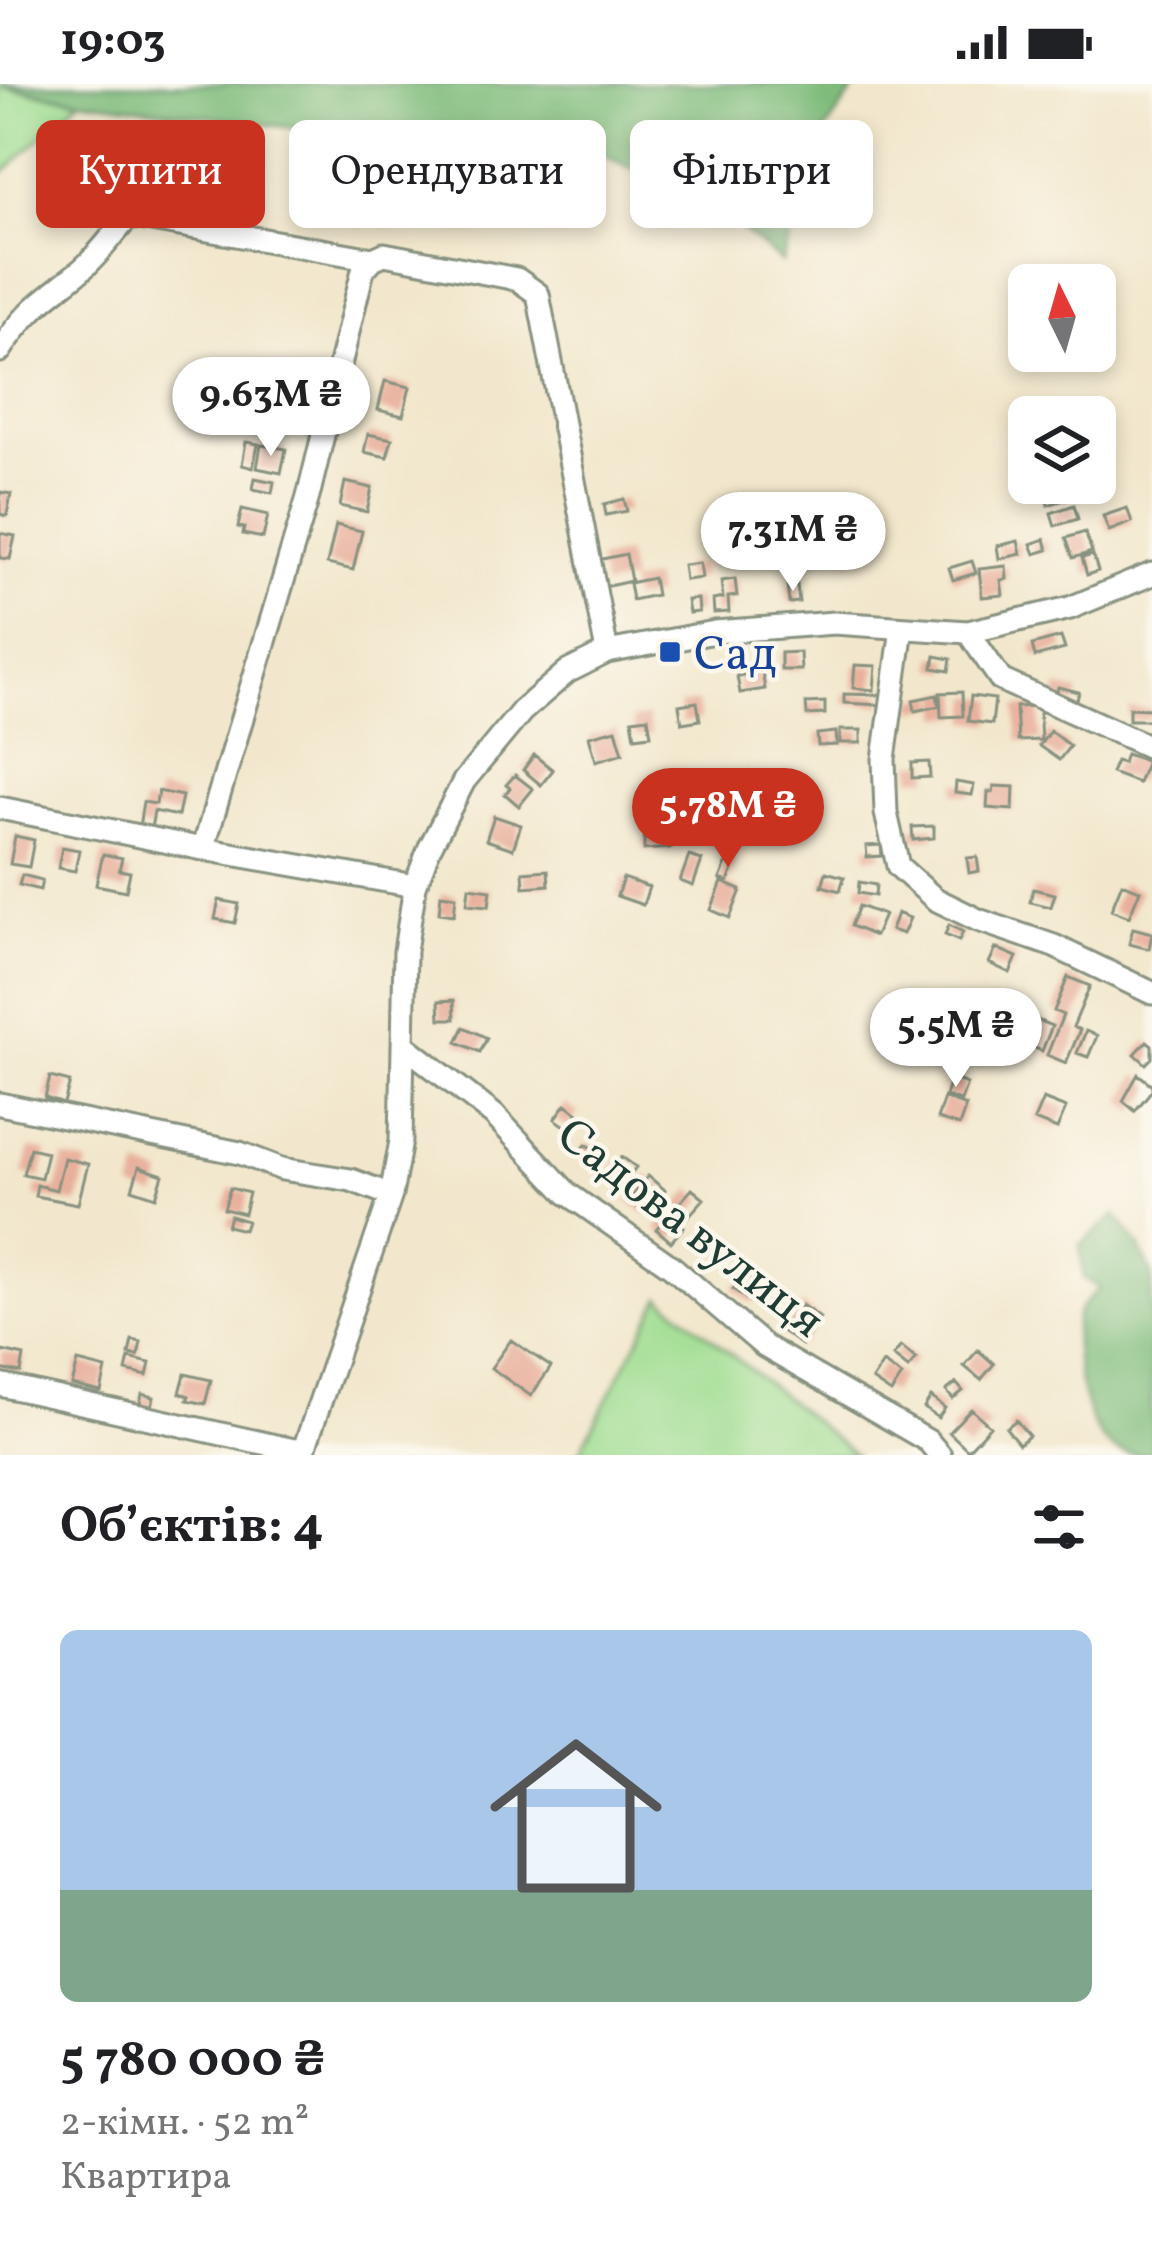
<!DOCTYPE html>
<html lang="uk">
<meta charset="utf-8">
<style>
body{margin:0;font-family:Vollkorn,serif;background:#f6f6f6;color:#202124;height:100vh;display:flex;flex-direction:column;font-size:45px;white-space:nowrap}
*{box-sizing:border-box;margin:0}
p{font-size:39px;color:#757577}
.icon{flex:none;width:66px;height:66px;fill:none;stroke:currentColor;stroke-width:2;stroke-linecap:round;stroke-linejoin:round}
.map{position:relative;height:1371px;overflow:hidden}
.sheet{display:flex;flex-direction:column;background:#fff;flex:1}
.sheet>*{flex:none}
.hud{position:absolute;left:36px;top:36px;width:1080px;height:108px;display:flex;gap:24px}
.needle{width:78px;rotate:355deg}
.fabs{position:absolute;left:1008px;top:180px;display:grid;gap:24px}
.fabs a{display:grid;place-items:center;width:108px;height:108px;border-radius:18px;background:#fff;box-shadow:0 6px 18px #0003;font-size:60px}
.price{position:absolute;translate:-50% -102px;padding:0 27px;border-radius:42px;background:#fff;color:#222;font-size:39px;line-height:78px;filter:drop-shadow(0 3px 6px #0008)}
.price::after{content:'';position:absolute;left:50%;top:72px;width:36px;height:27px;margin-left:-18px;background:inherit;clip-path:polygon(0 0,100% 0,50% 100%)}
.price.selected{background:#c8321e;color:#fff}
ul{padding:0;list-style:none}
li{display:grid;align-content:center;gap:24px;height:636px;padding:0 60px}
li span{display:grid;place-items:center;height:372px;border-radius:18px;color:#555}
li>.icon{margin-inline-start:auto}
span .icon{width:216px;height:216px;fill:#fffc;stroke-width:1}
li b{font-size:51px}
h2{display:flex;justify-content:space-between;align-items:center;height:144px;padding:0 60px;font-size:51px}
.pill{padding:0 42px;border-radius:18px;background:#fff;box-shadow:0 6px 18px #0003;font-size:42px;line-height:108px}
.pill.selected{background:#c8321e;color:#fff}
.status{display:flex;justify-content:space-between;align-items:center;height:84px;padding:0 60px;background:#fff;direction:ltr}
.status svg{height:33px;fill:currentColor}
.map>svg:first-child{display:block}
.green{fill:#9fdd91;stroke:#5f8d62;stroke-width:3}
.forest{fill:#7fbc7b;stroke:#4f7c58;stroke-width:3}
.building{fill:#e8af9b}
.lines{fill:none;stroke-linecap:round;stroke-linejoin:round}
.minor-casing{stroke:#889280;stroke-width:27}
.minor{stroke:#fff;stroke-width:21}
.transit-dot{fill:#1a4fb4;stroke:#fbf7ec;stroke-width:4.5}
.labels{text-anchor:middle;stroke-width:9;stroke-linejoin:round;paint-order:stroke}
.transit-label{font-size:48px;fill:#164399;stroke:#fbf7ec;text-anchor:start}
.street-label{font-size:48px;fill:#1f3d34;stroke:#fbf7ec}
</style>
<div class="status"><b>19:03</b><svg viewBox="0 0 49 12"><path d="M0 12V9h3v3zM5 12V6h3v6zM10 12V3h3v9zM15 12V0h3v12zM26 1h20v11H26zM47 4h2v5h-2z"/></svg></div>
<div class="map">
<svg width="1152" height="1371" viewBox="0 0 1152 1371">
<rect width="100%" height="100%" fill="#fbf7ec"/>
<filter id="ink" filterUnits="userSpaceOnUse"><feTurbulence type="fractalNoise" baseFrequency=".00833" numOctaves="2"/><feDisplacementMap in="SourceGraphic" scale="24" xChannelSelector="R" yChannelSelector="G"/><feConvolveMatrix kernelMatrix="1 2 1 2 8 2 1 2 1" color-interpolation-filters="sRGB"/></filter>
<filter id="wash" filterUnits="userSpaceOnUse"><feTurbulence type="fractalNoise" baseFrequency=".004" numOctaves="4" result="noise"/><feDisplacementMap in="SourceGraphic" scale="48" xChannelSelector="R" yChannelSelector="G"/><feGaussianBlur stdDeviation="2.7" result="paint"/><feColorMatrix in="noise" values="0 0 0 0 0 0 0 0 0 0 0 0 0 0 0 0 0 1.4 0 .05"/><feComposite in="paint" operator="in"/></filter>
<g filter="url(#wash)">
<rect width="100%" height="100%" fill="#f2e7cc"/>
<!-- green -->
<path class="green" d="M0,3L80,16L0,92Z
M661,1213L855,1371H578Z"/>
<!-- forest -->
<path class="forest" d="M0,0H858L821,53L782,179L721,128L582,61L528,68L424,61L80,16Z
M1116,1131L1138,1160L1152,1190V1371C1135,1371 1121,1371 1107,1360C1084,1341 1069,1262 1077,1233C1080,1222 1092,1212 1100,1204L1084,1194L1080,1161Z"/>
<g id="blocks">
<!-- building -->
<path class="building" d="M385,297L410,303L403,332L378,326Z
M368,350L392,355L387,373L364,368Z
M246,358L258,360L253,384L242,381Z
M261,361L286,365L281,389L257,384Z
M255,394L274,398L272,409L253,405Z
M345,398L372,404L367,428L340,422Z
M1067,406L1070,414L1048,421L1046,412Z
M0,408L11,410L7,432L0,430Z
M624,415L627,427L606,431L604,420Z
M1074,421L1078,435L1055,442L1051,429Z
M1127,424L1132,438L1109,447L1103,432Z
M242,425L268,431L263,454L243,450L244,444L238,443Z
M779,428L783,469L765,470L761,430Z
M336,441L362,447L353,486L327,480Z
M746,446L748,463L730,465L728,448Z
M1085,448L1092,468L1073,474L1066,454Z
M0,449L15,452L10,475L0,474Z
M807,454L808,469L793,470L792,455Z
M832,455L833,469L813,471L811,457Z
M1045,455L1048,466L1035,470L1031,460Z
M1018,457L1021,470L999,475L997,462Z
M865,464L866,473L848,475L847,466Z
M626,470L631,497L604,503L598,476Z
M1093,471L1098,487L1087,491L1082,474Z
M972,477L976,489L953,496L949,484Z
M700,479L702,494L685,496L683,481Z
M1006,482L1007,495L1001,496L1003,511L982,513L979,485Z
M653,494L656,511L632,516L629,499Z
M735,495L737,512L728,513L729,528L714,529L713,516L723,514L721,497Z
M797,501L799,518L789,519L787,502Z
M698,515L699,528L689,529L687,516Z
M1061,553L1065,565L1035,573L1032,561Z
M800,568L801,586H781V569Z
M935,572L951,575L949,587L933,584Z
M855,581L876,582L874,606L853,604Z
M762,588L765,605L740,609L737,592Z
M1058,603L1079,608L1076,620L1055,615Z
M962,608L963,632L941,633L940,609Z
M844,610L882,611V621L844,619Z
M937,611L939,622L915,627L913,616Z
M971,612L995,615L992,640L968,637Z
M697,618L700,636L682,639L679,621Z
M825,618V630L807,631L806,619Z
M1039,622L1041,656L1018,657L1016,623Z
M1129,624L1150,625V636H1129Z
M648,633L651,651L635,653L632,635Z
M616,645L623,669L596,677L589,652Z
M840,646H861V659H840Z
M1050,647L1070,662L1059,676L1039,662Z
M836,648L837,661L818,662L817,650Z
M1126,670L1147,677L1138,699L1111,689L1116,677L1123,679Z
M534,671L553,686L541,701L523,686Z
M929,678L930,693L912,694V679Z
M515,691L533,705L519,722L505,710L510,704L506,701Z
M956,698L974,701L972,711L955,709Z
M994,702L1014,703L1013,726L987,724L988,708H993Z
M158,707L182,712L178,732L154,727L151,745L139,743L143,718L156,720Z
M691,726L692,742L666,745L665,729Z
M494,732L521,741L513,765L486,756Z
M730,734H751L750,746H730Z
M764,735H775L776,753H765Z
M934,742V754L913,756L912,743Z
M15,752L34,756L29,783L10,780Z
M670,753L671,764L644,766V755Z
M881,761L882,772L867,773L866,762Z
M62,763L79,766L75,787L58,784Z
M103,770L122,774L119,786L130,788L126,807L96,801Z
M689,772L702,776L693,802L680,797Z
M977,773L979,787L969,789L967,774Z
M728,775L736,778L728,798L720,795Z
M548,786L549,801L524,803L523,788Z
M826,788L844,793L840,807L822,802Z
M22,791L42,796L40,806L19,801Z
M623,794L649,803L643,821L617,812Z
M722,798L741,806L730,834L711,826Z
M859,798L876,801L875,812L858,809Z
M1122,799L1140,806L1129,833L1111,826Z
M469,803L491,806L489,822L467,820Z
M1033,805L1055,810L1051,823L1030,818Z
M441,810L456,812L454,831L439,829Z
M219,816L239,820L235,839L215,835Z
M859,822L884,831L875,852L851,842Z
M897,829L910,834L903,850L891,846Z
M949,841L963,848L959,857L945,851Z
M1133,844L1152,849L1149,865L1129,860Z
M996,864L1017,873L1010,889L989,879Z
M1068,893L1090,902L1073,943L1080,946L1066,979L1047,971L1063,931L1054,927Z
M454,916L455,935H440L439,917Z
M1037,936L1052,942L1042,967L1027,961Z
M464,943L487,954L480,968L457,958Z
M1086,947L1097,952L1088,973L1077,969Z
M1147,957L1152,961V974L1146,980L1135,970Z
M1138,990L1152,1001V1006L1135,1027L1123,1017Z
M50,993L70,998L64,1020L45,1014Z
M951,994L967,1000L961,1017L945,1012Z
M944,1014L966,1022L959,1042L937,1035Z
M1043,1015L1066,1024L1057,1045L1034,1036Z
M566,1020L578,1029L568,1044L555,1035Z
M586,1060L602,1070L594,1081L579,1071Z
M30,1064L47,1068L41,1094L23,1090Z
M622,1073L636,1083L623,1100L614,1094L619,1088L614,1084Z
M64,1074L88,1080L78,1120L35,1112L37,1101L56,1106Z
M139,1083L163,1091L156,1113L132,1105Z
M648,1092L665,1106L646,1130L629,1116Z
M230,1104L249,1109L244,1130L224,1125Z
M692,1105L704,1115L687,1134L675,1124Z
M669,1130L684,1143L671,1158L656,1145Z
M230,1132L247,1137L244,1146L227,1142Z
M744,1191L763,1205L752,1219L733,1205Z
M802,1221L820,1234L802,1261L783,1248Z
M132,1256L141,1258L138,1272L129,1270Z
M511,1256L551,1283L531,1312L491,1284Z
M901,1262L916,1275L908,1284L893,1272Z
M978,1266L994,1280L981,1296L964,1282Z
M2,1267L24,1272L21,1289L0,1285Z
M129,1274L150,1279L147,1292L126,1287Z
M78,1278L106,1285L101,1308L72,1301Z
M883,1279L902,1292L891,1309L872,1296Z
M185,1290L211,1296L205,1320L187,1316L189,1312L180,1309Z
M956,1299L963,1307L953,1315L946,1307Z
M142,1310L154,1313L151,1326L139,1324Z
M931,1313L945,1324L938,1334L924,1324Z
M971,1325L990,1342L968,1366L949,1348Z
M1016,1336L1029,1352L1019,1360L1006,1344Z"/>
</g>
</g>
<g filter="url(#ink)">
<use href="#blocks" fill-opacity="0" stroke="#889280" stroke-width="3"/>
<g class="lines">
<defs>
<path id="minor" d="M0,267C27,225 44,216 80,187C97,173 111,153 125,137L134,133L373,175L384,170L517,195L538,210L607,568
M902,544L884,675L886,729L898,782L935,815L978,836L1054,862L1152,909
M968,548L1001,596L1152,664
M0,724L203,765L415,802
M203,765L308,413L363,186L373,175
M404,961L494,1031L568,1110L672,1183L764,1262L928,1357L940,1371
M0,1020L240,1069L282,1085L351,1096L391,1111
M0,1301L303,1368
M302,1371L391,1111L401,1057L405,867L415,802L429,765L464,697L522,627L567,588L607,568L715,548L834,539L968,548L1070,524L1152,490"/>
</defs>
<!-- minor casing -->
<use href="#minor" class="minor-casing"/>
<!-- minor -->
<use href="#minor" class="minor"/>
</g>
</g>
<!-- markers -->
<rect class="transit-dot" x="658" y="556" width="24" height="24" rx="6"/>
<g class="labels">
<!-- transit labels -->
<g class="transit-label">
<text x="694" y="585">Сад</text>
</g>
<!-- street labels -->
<g class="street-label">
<text transform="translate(692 1142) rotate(38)" y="17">Садова вулиця</text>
</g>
</g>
</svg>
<div class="fabs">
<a><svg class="needle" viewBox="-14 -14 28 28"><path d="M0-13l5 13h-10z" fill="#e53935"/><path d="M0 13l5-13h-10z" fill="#757577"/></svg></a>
<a><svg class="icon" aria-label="layers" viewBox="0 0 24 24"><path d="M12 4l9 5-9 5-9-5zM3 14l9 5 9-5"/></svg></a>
</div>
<b class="price" style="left:271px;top:375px">9.63M ₴</b>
<b class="price" style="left:793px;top:510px">7.31M ₴</b>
<b class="price selected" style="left:728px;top:786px">5.78M ₴</b>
<b class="price" style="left:956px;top:1006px">5.5M ₴</b>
<div class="hud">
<a class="pill selected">Купити</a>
<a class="pill">Орендувати</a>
<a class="pill">Фільтри</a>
</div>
</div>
<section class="sheet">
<h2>Об’єктів: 4<svg class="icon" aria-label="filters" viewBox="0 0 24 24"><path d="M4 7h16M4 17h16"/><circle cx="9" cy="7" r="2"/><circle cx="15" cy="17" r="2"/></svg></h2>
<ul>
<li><span style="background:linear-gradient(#a9c7e8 70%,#7fa58c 0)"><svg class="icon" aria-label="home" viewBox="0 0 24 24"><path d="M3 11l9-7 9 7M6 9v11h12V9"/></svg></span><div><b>5 780 000 ₴</b><p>2-кімн. · 52 m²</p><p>Квартира</p></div></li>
</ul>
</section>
